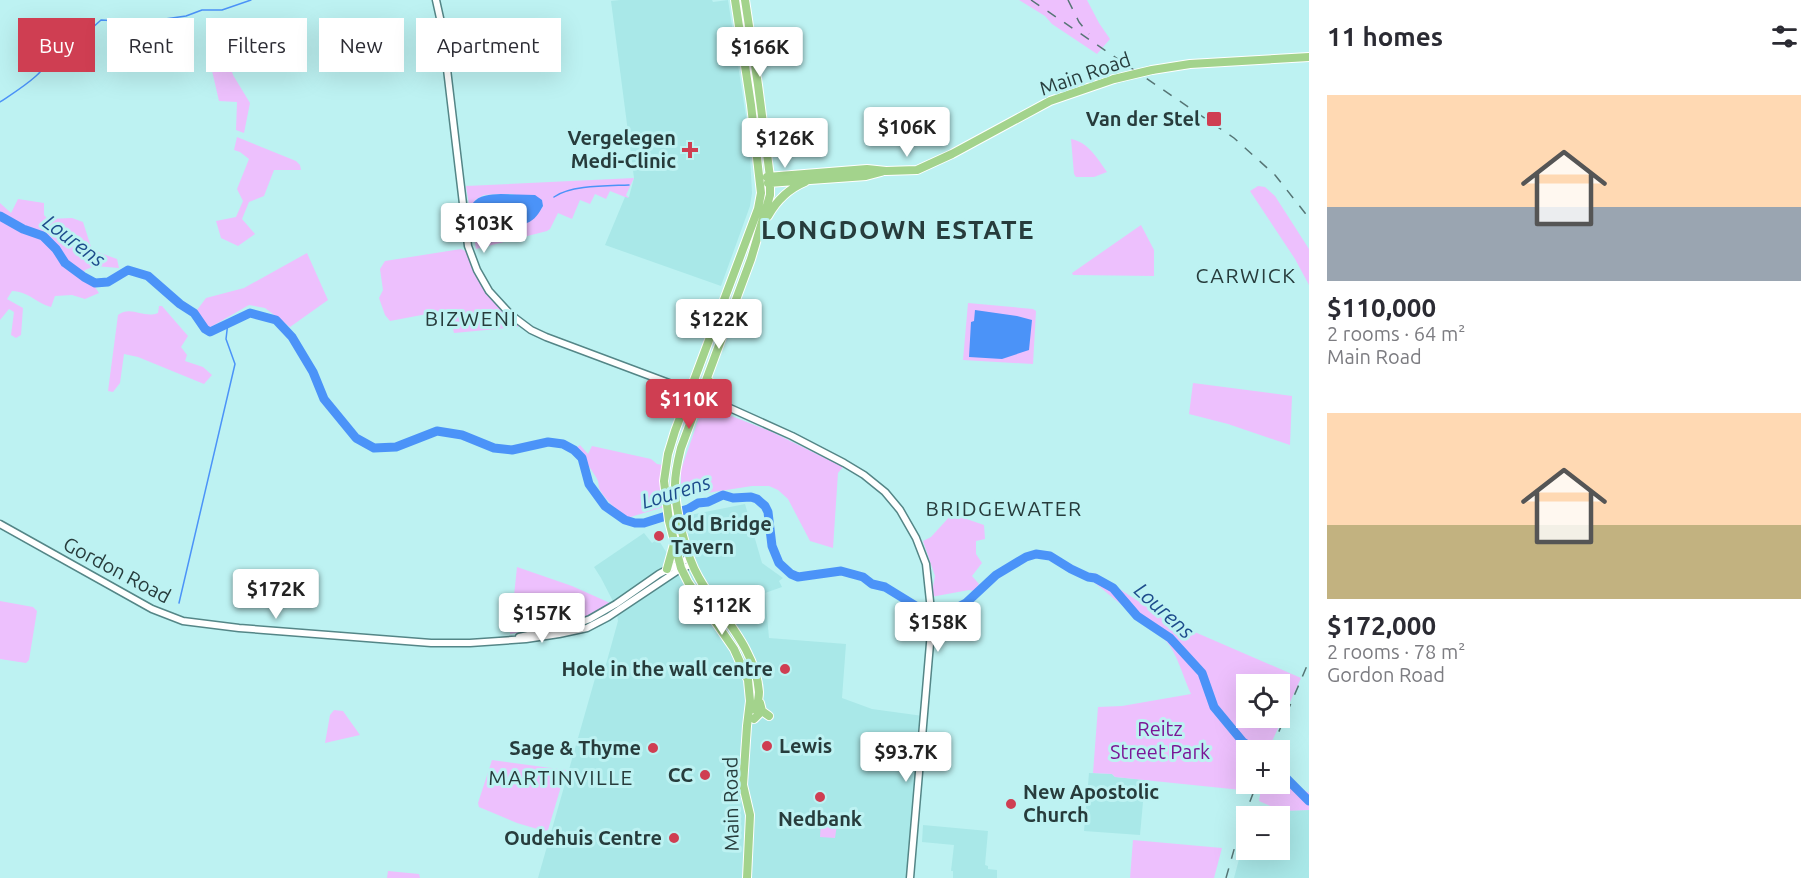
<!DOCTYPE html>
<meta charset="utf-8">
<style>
body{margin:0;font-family:Ubuntu,sans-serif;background:#f2f2f3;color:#2b2b33;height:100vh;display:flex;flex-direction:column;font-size:22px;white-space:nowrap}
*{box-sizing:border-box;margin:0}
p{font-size:20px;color:#7c7c81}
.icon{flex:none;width:33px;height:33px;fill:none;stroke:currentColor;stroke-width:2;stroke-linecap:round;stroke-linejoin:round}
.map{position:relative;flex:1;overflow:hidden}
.side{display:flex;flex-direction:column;background:#fff;width:510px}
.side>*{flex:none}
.top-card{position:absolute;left:18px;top:18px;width:570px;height:54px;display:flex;gap:12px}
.controls{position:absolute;left:1236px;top:674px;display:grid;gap:12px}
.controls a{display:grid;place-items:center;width:54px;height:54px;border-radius:0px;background:#fff;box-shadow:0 6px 24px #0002;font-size:30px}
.price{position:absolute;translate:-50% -51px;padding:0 14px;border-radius:6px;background:#fff;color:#222;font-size:20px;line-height:39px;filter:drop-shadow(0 2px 3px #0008)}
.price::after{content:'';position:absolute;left:50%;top:36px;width:18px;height:14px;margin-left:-9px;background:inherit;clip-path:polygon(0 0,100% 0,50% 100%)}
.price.active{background:#cf3e52;color:#fff}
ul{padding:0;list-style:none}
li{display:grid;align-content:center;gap:12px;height:318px;padding:0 18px}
li span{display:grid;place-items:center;height:186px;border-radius:0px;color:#555}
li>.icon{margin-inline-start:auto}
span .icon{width:108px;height:108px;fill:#fffc;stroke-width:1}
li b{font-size:26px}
h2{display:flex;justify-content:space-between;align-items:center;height:72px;padding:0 18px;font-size:26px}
.chip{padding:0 21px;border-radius:0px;background:#fff;box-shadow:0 6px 24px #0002;font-size:21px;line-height:54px}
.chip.active{background:#cf3e52;color:#fff}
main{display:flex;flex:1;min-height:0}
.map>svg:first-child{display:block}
.built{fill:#a9e8e8}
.green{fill:#edc0fd;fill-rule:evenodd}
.water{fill:#4b93f8}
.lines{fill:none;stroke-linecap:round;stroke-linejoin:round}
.stream{stroke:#4b93f8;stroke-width:1.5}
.river{stroke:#4b93f8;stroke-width:9}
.minor-casing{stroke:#548687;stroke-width:9}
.major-casing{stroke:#fff;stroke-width:10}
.minor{stroke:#fff;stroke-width:6}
.major{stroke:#a3d38c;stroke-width:8}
.rail{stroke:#567575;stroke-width:1.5;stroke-dasharray:10 10;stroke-linecap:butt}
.major-bridge-casing{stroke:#fff;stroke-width:10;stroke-linecap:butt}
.major-bridge{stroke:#a3d38c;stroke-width:8}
.poi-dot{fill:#cf3e52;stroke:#bdf2f2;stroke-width:2}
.labels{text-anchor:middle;stroke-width:6;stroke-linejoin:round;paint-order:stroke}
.street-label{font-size:20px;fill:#273c3c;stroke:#bdf2f2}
.poi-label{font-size:20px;font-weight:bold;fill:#273c3c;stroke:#bdf2f2;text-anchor:end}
.park-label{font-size:20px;fill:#7b1696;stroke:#bdf2f2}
.water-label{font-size:21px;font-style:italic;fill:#1d4c8c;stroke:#bdf2f2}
.neighbourhood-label{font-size:21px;letter-spacing:1.5px;fill:#273c3c;stroke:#bdf2f2}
.district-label{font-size:26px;font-weight:bold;letter-spacing:1.5px;fill:#273c3c;stroke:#bdf2f2}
</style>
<main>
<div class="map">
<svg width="1309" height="878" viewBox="0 0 1309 878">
<rect width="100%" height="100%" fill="#bdf2f2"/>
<!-- built -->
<path class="built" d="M620,0H712L713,2L728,0L749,136L752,193L750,206L721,286L605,245L625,197H629L634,178L611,1Z
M745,504L762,563L783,578L779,581L782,587L765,593L769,638L846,644L842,698L872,709L923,716L909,878H538L598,668H605L618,621L616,607L601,578L594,567L644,533L652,543L658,539L676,568H686L675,518Z
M1089,773L1112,774L1115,777L1145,780L1140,835L1084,831Z
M1309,810V878H1234L1242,848L1274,851L1275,849H1280V823L1282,811Z
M923,825L988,831L985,865L988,866V869L997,870V878H953V871H951L954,845L922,842Z"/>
<!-- green -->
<path class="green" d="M1019,0H1087L1099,23L1110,39L1097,54L1052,24L1045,16Z
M224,45L233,75L250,103L244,133L236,130L237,102L219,101L207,49Z
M237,137L296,161L300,165L301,170H274L264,196L249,202L242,219L255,234L238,246L221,238L216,221L236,217L243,201L237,189L249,159L240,152L234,150Z
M1071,139C1088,142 1098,159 1107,172L1094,177H1076L1074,174Z
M634,178L626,195L629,198L625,197L610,191L606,199L595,194L590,204L580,200L572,219L558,213L550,229L547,231L476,249L466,186ZM501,194H512L543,206C531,228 500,234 478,227L475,200L484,195Z
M1258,186L1265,187L1275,196L1309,249V285L1295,259L1250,191Z
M18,199L44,203V215L48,219L72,218L83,222L92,250L117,259L119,268L95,266L85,270L81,280L93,284L99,293L85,299L72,295L55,296L51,307C34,302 30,292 12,291L7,299L23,308L21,335L16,338L11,335L14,312L9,309L0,320V203L11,213Z
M1141,225L1154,250V276L1073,275L1072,273Z
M461,249L467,252C478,282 494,304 519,325L518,327L454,333L448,310L390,321L385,315L379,298L383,290L380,269L385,261Z
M307,253L328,300L290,327L265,308L249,305L209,328L201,319L197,310L206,298L244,288Z
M968,303L1033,309L1036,311L1033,364L963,360Z
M159,306H162L188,336L181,347L187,355L185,361L203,367L212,375L204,384L138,357L124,354L120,383L113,392L108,391L118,315C131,305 144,319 158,313Z
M1193,383L1292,396L1290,445L1228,424L1189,414Z
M706,406L770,431L843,467L838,473L833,548L810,541L788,499L778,490L769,486H752L681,497V470L702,409Z
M580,445L588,454L592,446L651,459L657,464L663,465L660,485L664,507L627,518C619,513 604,498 600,490C598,486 599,485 598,481C596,475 580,454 575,449Z
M952,514L984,525L985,539L976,541V554L982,563L972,576L979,584L974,591L969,590L931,597L935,576L923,541L931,537Z
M517,567L572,586L610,603C582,624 544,627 510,634Z
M1095,573L1144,605L1171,625L1197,633L1301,678L1268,750H1246V783H1254L1251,791L1115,777L1112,774L1093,773L1098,707L1122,706L1191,694C1184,679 1179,660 1170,646C1158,629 1129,611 1112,597C1104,591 1099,585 1090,580ZM1246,684H1280V717H1246Z
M0,601L33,607L37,611L29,660L26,663L0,659Z
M334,710L343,711L360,735L325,743L330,715Z
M492,760L566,770L548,830L544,831L517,823L479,807L478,803Z
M1280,761C1288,773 1296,787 1309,793V810L1282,811L1259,801L1262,783H1280Z
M821,823L837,824L835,838L820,837Z
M1133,840L1222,848L1214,878H1130Z
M388,871L419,874L420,878H387Z"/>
<!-- water -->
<path class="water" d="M501,194L535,195L542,200L543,206C539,213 535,220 527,223C517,229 487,234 478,227C472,222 473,210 472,204C480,194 489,195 501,194Z
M975,310L1017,316L1032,320L1029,350L1002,359L969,357L971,322L974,321Z"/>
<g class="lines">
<!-- stream -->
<path class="stream" d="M91,29L101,20L118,21L129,28L140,31L158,20L186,16L202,10H222L251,0
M0,102C12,94 25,86 36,76C51,63 64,34 84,31
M554,197C571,185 608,186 629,185
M179,603L235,364L226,339L228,322"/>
<!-- river -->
<path class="river" d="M0,216L23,229L43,236L56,249L65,263L84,277L95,283L108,282L128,270L148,276L180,304L194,313L205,329L210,332L250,313L276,320L292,337L313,372L324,399L356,438L374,448L396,447L437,431L462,435L494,448L512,450L548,442L563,444L574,450L582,458L589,484L605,506L625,520L635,523H644L688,509L698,503L708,502L723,495L733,498L751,497L757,499L765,506L768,512L772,546L779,563L791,574L798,577L841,571L863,577L872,584L885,587L924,611L949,612L966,603L996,575L1026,557L1036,554L1050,556L1071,569L1088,577L1095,578L1113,588L1137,616L1170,638L1202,673L1214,707L1243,742L1255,750
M1280,766L1284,776L1309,801"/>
<defs>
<path id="minor" d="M436,0L442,27L468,246L477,270L489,291L511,315L531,330L546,337L701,395L792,436L844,463L864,475L885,492L900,510L916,538L926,564L932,620L910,878
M0,524L152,609L183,621L239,628L431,643H470L526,639L559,634L587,628L608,617L677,571L692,564
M519,637L574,625L590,619L616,604L659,574L689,558"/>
<path id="major" d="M735,0L751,105L761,193L758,209L675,431L668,454L664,481L669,521L681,568L688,582L734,649L748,680L750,701L747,726L743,785L750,815L747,878
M745,0L758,85L770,177V195L751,259L681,448C678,460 675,472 675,485C675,510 686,556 699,578C719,614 756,648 759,692C759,698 757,704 757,710
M1152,70L1190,64L1309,57
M767,177L867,169L886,171L917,170L952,154L1050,101L1114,79
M768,183L866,176L881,172
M768,216C777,200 788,189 805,182
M709,381C707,391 713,396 719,403
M667,569L674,544
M760,703L762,711L769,716
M753,709L757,710L759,714L754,719"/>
</defs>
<!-- minor casing -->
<use href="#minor" class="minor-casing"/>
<!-- major casing -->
<use href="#major" class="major-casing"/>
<!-- minor -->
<use href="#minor" class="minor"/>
<!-- major -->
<use href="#major" class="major"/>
<!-- rail -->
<path class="rail" d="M1031,0L1234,138L1275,175L1309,218
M1068,0L1079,22L1089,34
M1271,750L1309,661
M1226,878L1241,825L1257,783"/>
<defs>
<path id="major-bridge" d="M1114,79L1152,70"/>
</defs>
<!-- major-bridge casing -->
<use href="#major-bridge" class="major-bridge-casing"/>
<!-- major-bridge -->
<use href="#major-bridge" class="major-bridge"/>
</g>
<!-- markers -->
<g class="poi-dot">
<rect x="1206" y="111" width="16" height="16" rx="3"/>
<path d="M687 141h6v6h6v6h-6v6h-6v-6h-6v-6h6z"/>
<circle cx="659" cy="536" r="6"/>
<circle cx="785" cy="669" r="6"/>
<circle cx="767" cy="746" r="6"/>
<circle cx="653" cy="748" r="6"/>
<circle cx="705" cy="775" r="6"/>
<circle cx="820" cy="797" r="6"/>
<circle cx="1011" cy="804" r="6"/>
<circle cx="674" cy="838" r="6"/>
</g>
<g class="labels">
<!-- street labels -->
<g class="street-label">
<text transform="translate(1085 74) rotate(-19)" y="7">Main Road</text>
<text transform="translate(117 570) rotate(28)" y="7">Gordon Road</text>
<text transform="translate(731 804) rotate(-91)" y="7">Main Road</text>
</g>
<!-- poi labels -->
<g class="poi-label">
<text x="1200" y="126">Van der Stel</text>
<text x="676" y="145">Vergelegen<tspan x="676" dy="23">Medi-Clinic</tspan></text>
<text x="671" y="531" text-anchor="start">Old Bridge<tspan x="671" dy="23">Tavern</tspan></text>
<text x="773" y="676">Hole in the wall centre</text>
<text x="779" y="753" text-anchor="start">Lewis</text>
<text x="641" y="755">Sage &amp; Thyme</text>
<text x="693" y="782">CC</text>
<text x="1023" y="799" text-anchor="start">New Apostolic<tspan x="1023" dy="23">Church</tspan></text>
<text x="820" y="826" text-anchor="middle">Nedbank</text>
<text x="662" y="845">Oudehuis Centre</text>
</g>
<!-- park labels -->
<g class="park-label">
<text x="1160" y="736">Reitz<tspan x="1160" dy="23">Street Park</tspan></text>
</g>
<!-- water labels -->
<g class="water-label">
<text transform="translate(74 241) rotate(37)" y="7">Lourens</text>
<text transform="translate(676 492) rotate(-17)" y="7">Lourens</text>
<text transform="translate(1164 611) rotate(42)" y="7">Lourens</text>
</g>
<!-- neighbourhood labels -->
<g class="neighbourhood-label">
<text x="1246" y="283">CARWICK</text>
<text x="471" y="326">BIZWENI</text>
<text x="1004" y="516">BRIDGEWATER</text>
<text x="561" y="785">MARTINVILLE</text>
</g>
<!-- district labels -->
<g class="district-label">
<text x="898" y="239">LONGDOWN ESTATE</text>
</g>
</g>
</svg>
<div class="controls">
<a><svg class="icon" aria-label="locate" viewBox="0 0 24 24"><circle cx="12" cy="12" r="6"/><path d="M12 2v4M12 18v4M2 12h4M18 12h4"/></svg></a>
<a>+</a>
<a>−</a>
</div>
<b class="price" style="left:760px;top:78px">$166K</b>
<b class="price" style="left:907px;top:158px">$106K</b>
<b class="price" style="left:785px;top:169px">$126K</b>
<b class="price" style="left:484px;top:254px">$103K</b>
<b class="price" style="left:719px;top:350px">$122K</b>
<b class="price active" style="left:689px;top:430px">$110K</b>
<b class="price" style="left:276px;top:620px">$172K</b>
<b class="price" style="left:722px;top:636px">$112K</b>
<b class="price" style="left:542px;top:644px">$157K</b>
<b class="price" style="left:938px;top:653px">$158K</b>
<b class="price" style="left:906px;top:783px">$93.7K</b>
<div class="top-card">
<a class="chip active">Buy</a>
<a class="chip">Rent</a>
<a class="chip">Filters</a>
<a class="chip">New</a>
<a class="chip">Apartment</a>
</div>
</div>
<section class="side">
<h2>11 homes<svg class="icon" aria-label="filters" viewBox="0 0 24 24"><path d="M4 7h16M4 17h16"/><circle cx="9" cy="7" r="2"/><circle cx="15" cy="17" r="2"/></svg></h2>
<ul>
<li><span style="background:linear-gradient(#ffd9b3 60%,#9aa5b1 0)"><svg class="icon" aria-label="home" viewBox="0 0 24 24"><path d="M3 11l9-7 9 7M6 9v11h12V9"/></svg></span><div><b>$110,000</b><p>2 rooms · 64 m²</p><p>Main Road</p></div></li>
<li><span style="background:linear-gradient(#ffd9b3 60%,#c2b280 0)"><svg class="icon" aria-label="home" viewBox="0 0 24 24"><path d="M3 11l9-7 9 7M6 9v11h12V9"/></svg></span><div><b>$172,000</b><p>2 rooms · 78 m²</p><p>Gordon Road</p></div></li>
</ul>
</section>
</main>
